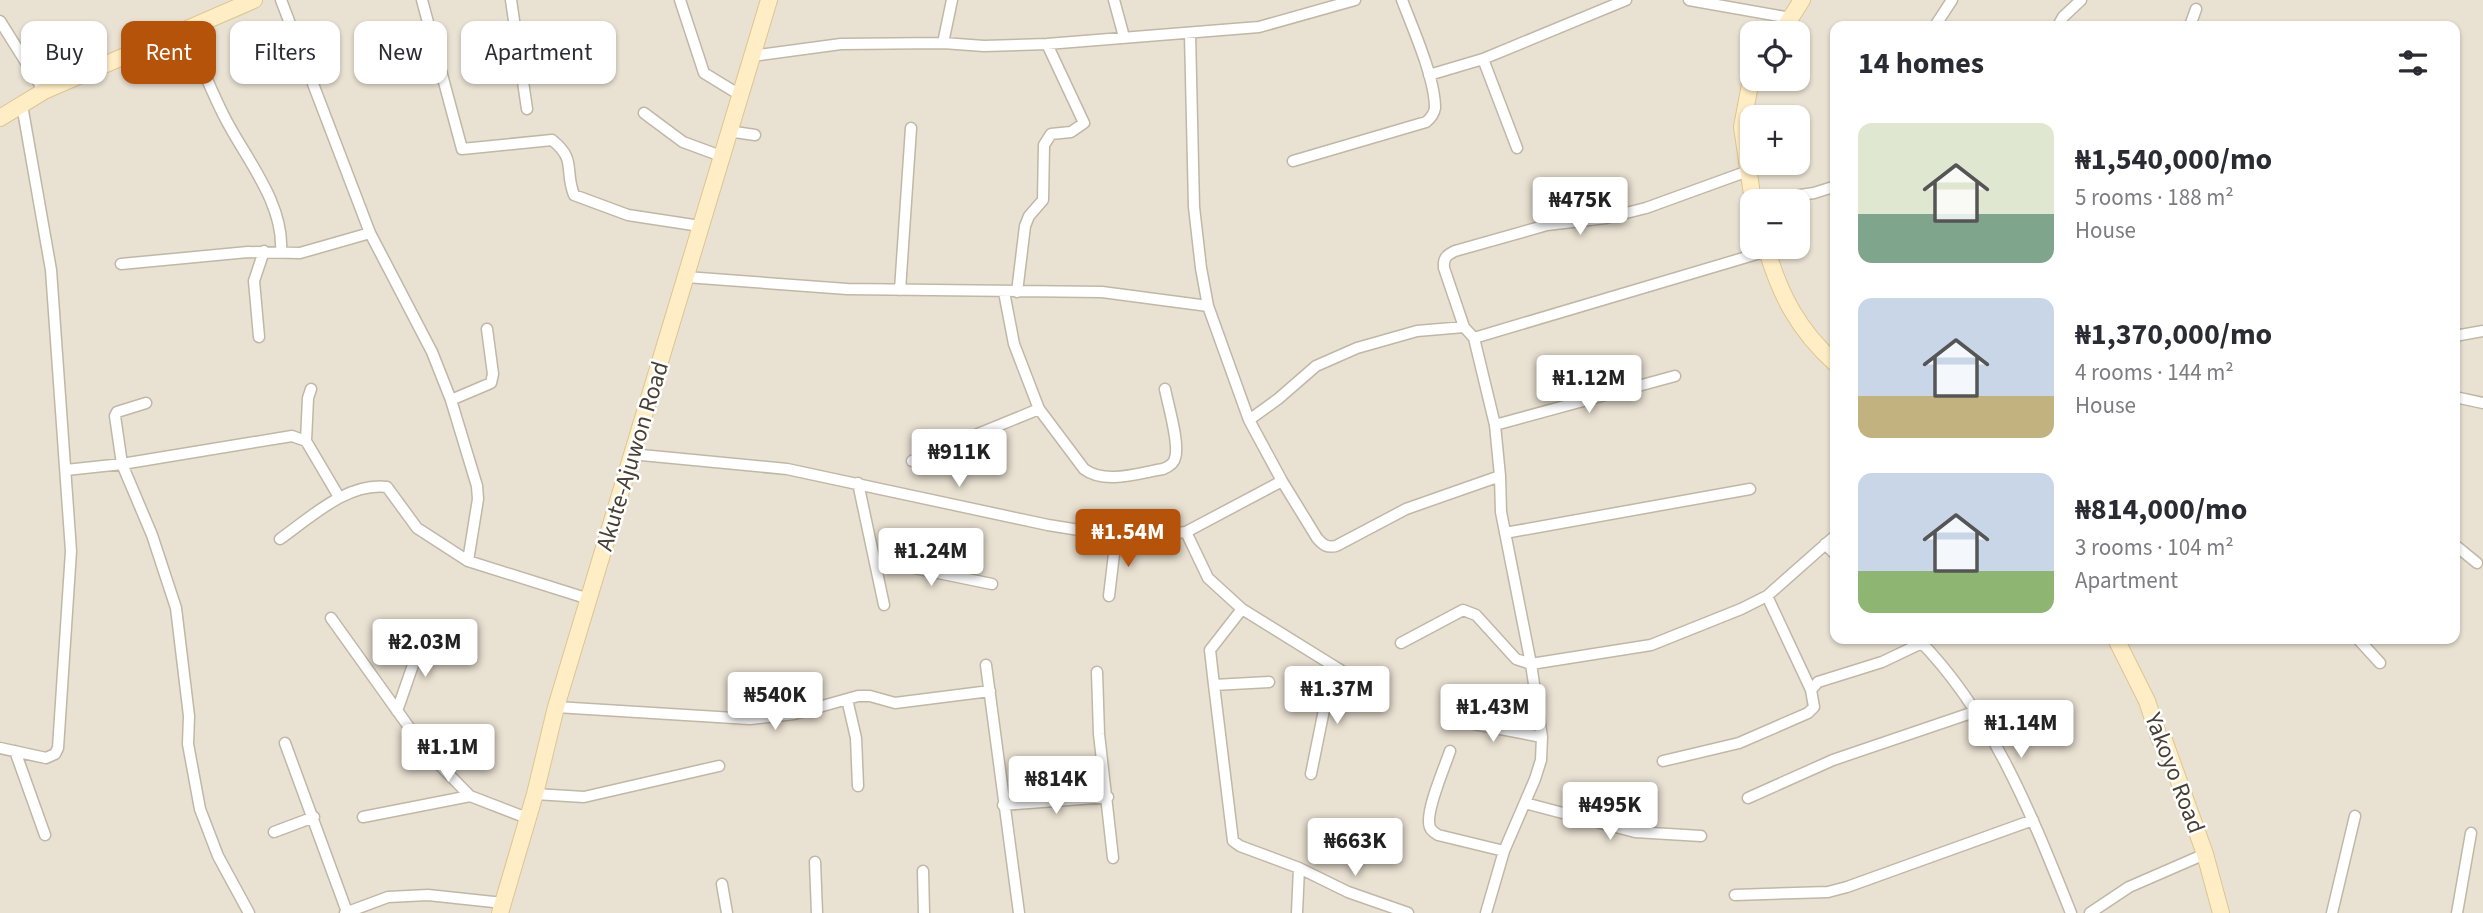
<!DOCTYPE html>
<meta charset="utf-8">
<style>
body{margin:0;font-family:"Source Sans 3",sans-serif;background:#f2f2f3;color:#2b2b33;height:100vh;display:flex;flex-direction:column;font-size:26px;white-space:nowrap}
*{box-sizing:border-box;margin:0}
p{font-size:23px;color:#7c7c81}
.icon{flex:none;width:38px;height:38px;fill:none;stroke:currentColor;stroke-width:2;stroke-linecap:round;stroke-linejoin:round}
.map{position:relative;flex:1;overflow:hidden}
.drawer{position:absolute;left:1830px;top:21px;width:630px;height:623px;display:flex;flex-direction:column;background:#fff;border-radius:14px;box-shadow:0 2px 5px #0004}
.drawer>*{flex:none}
.hud{position:absolute;left:21px;top:21px;width:665px;height:63px;display:flex;gap:14px}
.fabs{position:absolute;left:1740px;top:21px;display:grid;gap:14px}
.fabs a{display:grid;place-items:center;width:70px;height:70px;border-radius:14px;background:#fff;box-shadow:0 2px 5px #0004;font-size:35px}
.price{position:absolute;translate:-50% -60px;padding:0 16px;border-radius:7px;background:#fff;color:#222;font-size:23px;line-height:46px;filter:drop-shadow(0 2px 4px #0008)}
.price::after{content:'';position:absolute;left:50%;top:42px;width:21px;height:16px;margin-left:-10px;background:inherit;clip-path:polygon(0 0,100% 0,50% 100%)}
.price.current{background:#b45309;color:#fff}
ul{padding:0;list-style:none}
li{display:flex;align-items:center;gap:21px;height:175px;padding:0 28px}
li span{display:grid;place-items:center;flex:none;width:196px;height:140px;border-radius:14px;color:#555}
li>.icon{margin-inline-start:auto}
span .icon{width:84px;height:84px;fill:#fffc;stroke-width:1}
li b{font-size:30px}
h2{display:flex;justify-content:space-between;align-items:center;height:84px;padding:0 28px;font-size:30px}
.pill{padding:0 24px;border-radius:14px;background:#fff;box-shadow:0 2px 5px #0004;font-size:24px;line-height:63px}
.pill.current{background:#b45309;color:#fff}
.map>svg:first-child{display:block}
.residential{fill:#e9e1d2;fill-rule:evenodd}
.lines{fill:none;stroke-linecap:round;stroke-linejoin:round}
.street-casing{stroke:#c1b7a7;stroke-width:13}
.secondary-casing{stroke:#ddc591;stroke-width:18}
.street{stroke:#fff;stroke-width:10}
.secondary{stroke:#ffeec5;stroke-width:16}
.labels{text-anchor:middle;stroke-width:5;stroke-linejoin:round;paint-order:stroke}
.street-label{font-size:24px;fill:#483f34;stroke:#fff}
</style>
<div class="map">
<svg width="2483" height="913" viewBox="0 0 2483 913">
<rect width="100%" height="100%" fill="#f5efe5"/>
<!-- residential -->
<path class="residential" d="M0,0H2483V913H0ZM1836,26H2455V639H1836ZM1752,33H1797V79H1752ZM1752,117H1797V163H1752ZM1752,201H1797V247H1752Z"/>
<g class="lines">
<defs>
<path id="street" d="M281,0L370,233L432,352L451,400L477,486L478,499L468,561
M422,0L462,149L552,140C577,160 564,169 574,195L628,215L700,226
M511,0L527,109
M680,0L704,73L740,95
M1114,0L1124,37
M1689,0L1791,18
M0,21L44,91
M1935,26L1952,0
M2058,26L2063,17L2081,0
M2190,26L2196,9
M185,29C199,59 210,89 225,118C246,159 284,203 281,251
M1190,34L1194,207L1201,268L1208,306L1249,420L1282,481L1317,538C1323,545 1327,548 1336,546L1406,509L1500,476
M943,43L952,0
M752,56L841,44L943,43L984,46L1047,44L1259,27L1355,0
M1483,59L1517,148
M1429,75L1483,59L1626,0
M644,113L683,142L721,156
M728,131L755,135
M1293,161L1426,122C1431,118 1434,114 1435,108C1435,78 1413,29 1402,0
M1748,171L1646,208L1606,218L1547,225L1455,251C1446,255 1443,259 1444,268L1464,327L1474,338L1767,251
M1758,201L1814,193L1836,186
M121,264L248,252L300,253L370,233
M686,277L847,289L1102,292L1208,306
M900,290L911,128
M1004,292L1014,344L1039,409L1084,469C1105,485 1139,473 1163,469C1168,467 1174,464 1175,458C1180,444 1168,405 1165,389
M1017,292L1025,226L1029,216L1043,200L1044,145L1051,134L1071,132L1084,123L1047,44
M2455,336L2483,331
M259,337L254,281L264,251
M1474,338L1495,425L1500,476L1501,512L1531,664L1542,737L1541,760L1535,779L1504,851L1486,913
M2455,397L2483,403
M451,400L491,383L493,374L487,329
M146,403L117,412L115,416L122,464L152,535L176,608L189,716L188,744L200,809L218,856L249,913
M1249,420L1278,399L1316,366L1357,348L1417,331L1464,327
M1495,425L1675,376
M306,441L308,398L311,389
M631,454L787,469L1048,525L1129,538L1186,532L1282,481
M912,461L1039,409
M66,470L122,464L292,436L306,441L339,497
M858,483L884,605
M1186,532L1208,578L1242,609L1358,681
M1505,533L1750,489
M280,539C310,518 347,482 387,487L417,528L468,561L589,599
M1825,544L1836,555
M2455,545L2477,563
M875,560L992,584
M1109,596L1116,537
M1767,596L1811,690
M331,618L426,751L470,796
M1918,639C1993,715 2032,816 2071,913
M2358,639L2380,663
M1401,643L1463,610L1476,615L1516,659L1531,664L1651,645L1741,609L1767,596L1836,535
M986,665L1019,913
M1097,672L1099,734L1113,858
M1269,682L1214,685L1233,841L1240,846L1299,868L1348,892L1408,913
M1214,685L1210,650L1242,609
M847,699L856,738L858,786
M556,707L750,719L794,714L858,696H870L895,703L990,691
M397,711L423,636
M1453,720L1542,737
M285,743L347,912
M0,748L46,758L55,754L58,748L71,551L51,270L22,105
M15,751L45,835
M1450,751C1444,769 1428,805 1429,822C1429,829 1433,832 1438,835L1504,851
M1663,761L1739,743L1808,713L1814,707L1811,690L1818,682L1882,662L1922,643
M1311,774L1327,695L1339,669
M535,794L584,797L719,766
M1748,798L1833,760L1977,711
M1525,803L1635,832L1701,836
M1003,805L1108,797
M363,817L470,796L527,818
M274,832L314,817
M815,862L817,913
M923,871L924,913
M722,884L727,913
M1735,895L1828,892L1847,887L2033,820
M345,913L388,897L428,895L503,903
M1297,913L1299,868
M2090,913L2129,887L2205,854
M2332,913L2355,816
M2457,913L2471,833"/>
<path id="secondary" d="M1781,33L1802,0
M1752,74L1742,127L1753,201
M0,118L44,91L254,0
M1766,247C1780,295 1798,330 1836,364
M2116,639L2147,701L2160,740H2164L2205,854L2221,913
M500,913L535,794L556,707L769,0"/>
</defs>
<!-- street casing -->
<use href="#street" class="street-casing"/>
<!-- secondary casing -->
<use href="#secondary" class="secondary-casing"/>
<!-- street -->
<use href="#street" class="street"/>
<!-- secondary -->
<use href="#secondary" class="secondary"/>
</g>
<g class="labels">
<!-- street labels -->
<g class="street-label">
<text transform="translate(632 456) rotate(-73)" y="8">Akute-Ajuwon Road</text>
<text transform="translate(2175 773) rotate(69)" y="8">Yakoyo Road</text>
</g>
</g>
</svg>
<div class="fabs">
<a><svg class="icon" aria-label="locate" viewBox="0 0 24 24"><circle cx="12" cy="12" r="6"/><path d="M12 2v4M12 18v4M2 12h4M18 12h4"/></svg></a>
<a>+</a>
<a>−</a>
</div>
<b class="price" style="left:1580px;top:237px">₦475K</b>
<b class="price" style="left:1589px;top:415px">₦1.12M</b>
<b class="price" style="left:959px;top:489px">₦911K</b>
<b class="price current" style="left:1128px;top:569px">₦1.54M</b>
<b class="price" style="left:931px;top:588px">₦1.24M</b>
<b class="price" style="left:425px;top:679px">₦2.03M</b>
<b class="price" style="left:1337px;top:726px">₦1.37M</b>
<b class="price" style="left:775px;top:732px">₦540K</b>
<b class="price" style="left:1493px;top:744px">₦1.43M</b>
<b class="price" style="left:2021px;top:760px">₦1.14M</b>
<b class="price" style="left:448px;top:784px">₦1.1M</b>
<b class="price" style="left:1056px;top:816px">₦814K</b>
<b class="price" style="left:1610px;top:842px">₦495K</b>
<b class="price" style="left:1355px;top:878px">₦663K</b>
<div class="hud">
<a class="pill">Buy</a>
<a class="pill current">Rent</a>
<a class="pill">Filters</a>
<a class="pill">New</a>
<a class="pill">Apartment</a>
</div>
<section class="drawer">
<h2>14 homes<svg class="icon" aria-label="filters" viewBox="0 0 24 24"><path d="M4 7h16M4 17h16"/><circle cx="9" cy="7" r="2"/><circle cx="15" cy="17" r="2"/></svg></h2>
<ul>
<li><span style="background:linear-gradient(#dfe7d0 65%,#7fa58c 0)"><svg class="icon" aria-label="home" viewBox="0 0 24 24"><path d="M3 11l9-7 9 7M6 9v11h12V9"/></svg></span><div><b>₦1,540,000/mo</b><p>5 rooms · 188 m²</p><p>House</p></div></li>
<li><span style="background:linear-gradient(#c9d6e8 70%,#c2b280 0)"><svg class="icon" aria-label="home" viewBox="0 0 24 24"><path d="M3 11l9-7 9 7M6 9v11h12V9"/></svg></span><div><b>₦1,370,000/mo</b><p>4 rooms · 144 m²</p><p>House</p></div></li>
<li><span style="background:linear-gradient(#c9d6e8 70%,#8fb573 0)"><svg class="icon" aria-label="home" viewBox="0 0 24 24"><path d="M3 11l9-7 9 7M6 9v11h12V9"/></svg></span><div><b>₦814,000/mo</b><p>3 rooms · 104 m²</p><p>Apartment</p></div></li>
</ul>
</section>
</div>
